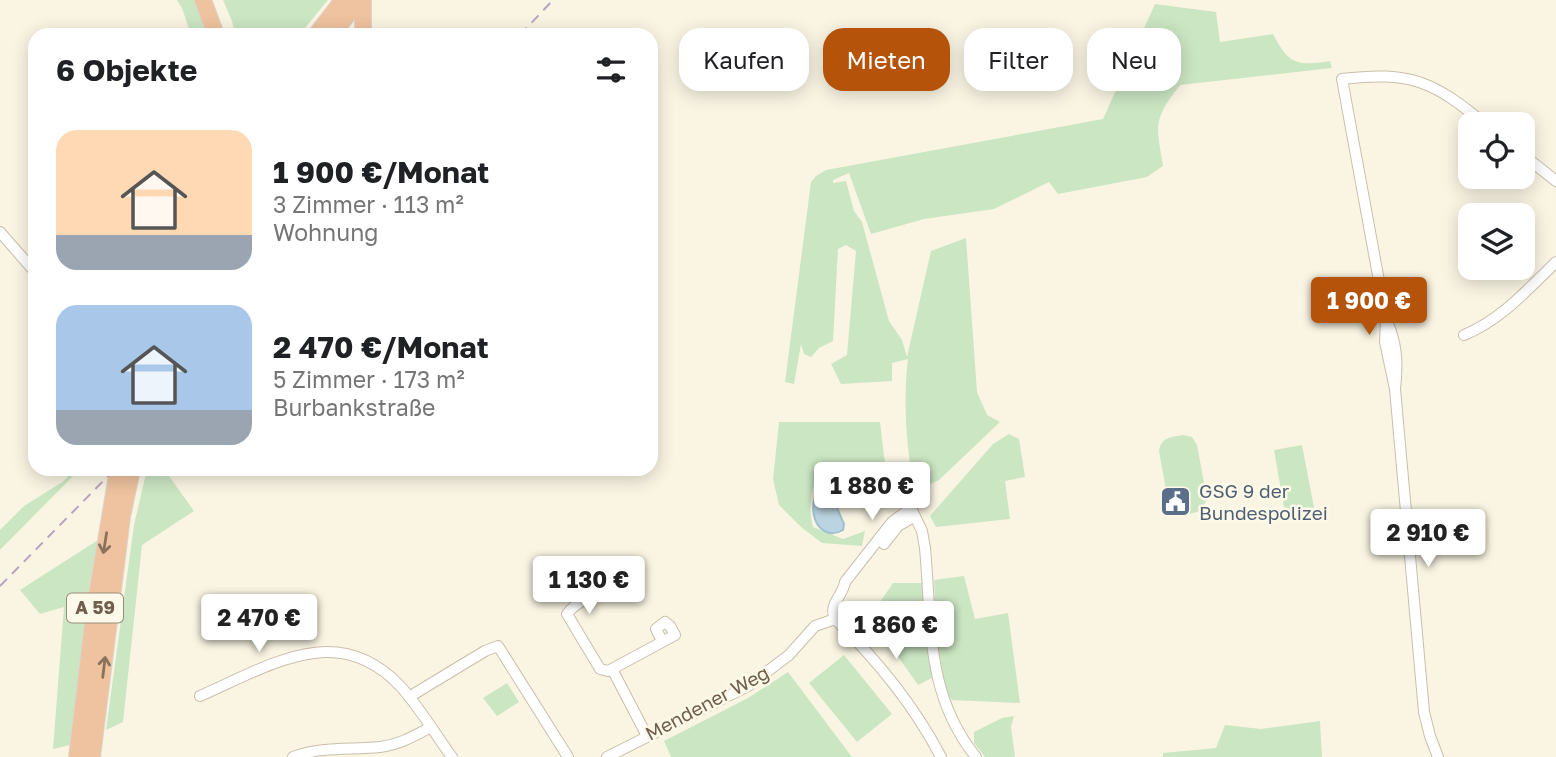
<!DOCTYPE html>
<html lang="de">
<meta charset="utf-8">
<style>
body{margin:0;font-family:"Golos Text",sans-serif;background:#f2f2f2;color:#202124;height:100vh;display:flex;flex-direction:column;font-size:26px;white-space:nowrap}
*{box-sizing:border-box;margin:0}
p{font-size:23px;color:#757577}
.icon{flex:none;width:38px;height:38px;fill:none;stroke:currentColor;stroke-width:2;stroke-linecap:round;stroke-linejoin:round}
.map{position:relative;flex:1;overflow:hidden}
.sheet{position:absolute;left:28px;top:28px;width:630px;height:448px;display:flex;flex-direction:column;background:#fff;border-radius:21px;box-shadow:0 4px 18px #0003}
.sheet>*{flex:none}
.banner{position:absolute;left:679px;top:28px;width:665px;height:63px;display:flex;gap:14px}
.fabs{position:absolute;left:1458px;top:112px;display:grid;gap:14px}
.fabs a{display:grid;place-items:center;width:77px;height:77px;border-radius:14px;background:#fff;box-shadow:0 4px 18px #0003;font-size:35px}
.price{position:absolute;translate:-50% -60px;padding:0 16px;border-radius:7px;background:#fff;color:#222;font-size:23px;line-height:46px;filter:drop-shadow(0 2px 4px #0008)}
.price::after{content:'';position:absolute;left:50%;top:42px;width:21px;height:16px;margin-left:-10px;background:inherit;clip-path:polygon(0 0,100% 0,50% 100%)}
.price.selected{background:#b45309;color:#fff}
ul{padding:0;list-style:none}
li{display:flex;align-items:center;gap:21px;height:175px;padding:0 28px}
li span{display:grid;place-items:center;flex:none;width:196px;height:140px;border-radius:21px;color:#555}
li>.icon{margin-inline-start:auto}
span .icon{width:84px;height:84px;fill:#fffc;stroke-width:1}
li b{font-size:30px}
h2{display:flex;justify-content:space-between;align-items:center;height:84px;padding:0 28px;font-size:30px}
.tag{padding:0 24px;border-radius:21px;background:#fff;box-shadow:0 4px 18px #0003;font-size:24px;line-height:63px}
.tag.selected{background:#b45309;color:#fff}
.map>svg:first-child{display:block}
.green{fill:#cbe6c3}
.water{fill:#bad4e1;stroke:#a1c1d2;stroke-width:2}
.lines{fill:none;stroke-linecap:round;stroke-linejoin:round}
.minor-casing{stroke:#cabeab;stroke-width:12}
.highway-casing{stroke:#dad5d0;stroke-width:18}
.minor{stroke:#fff;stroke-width:10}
.highway{stroke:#efc39f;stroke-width:16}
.rail{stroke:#baa3c2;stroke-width:2;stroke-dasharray:10 7;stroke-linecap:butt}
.oneway{stroke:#89735d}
.labels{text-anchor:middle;stroke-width:5;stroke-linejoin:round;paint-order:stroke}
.shield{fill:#fdf9e9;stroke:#9a8d7b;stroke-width:2}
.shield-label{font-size:18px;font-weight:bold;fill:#705f4c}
.service-label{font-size:19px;fill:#4e5e75;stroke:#fdf9e9;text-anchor:start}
.street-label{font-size:19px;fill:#705f4c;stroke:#fdf9e9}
</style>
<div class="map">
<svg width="1556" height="757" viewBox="0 0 1556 757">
<rect width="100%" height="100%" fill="#faf5e3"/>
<!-- green -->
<path class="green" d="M177,0H196L210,35H191L182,8Z
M223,0H328L299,35H235L232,21Z
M1155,4L1216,12L1220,42L1273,34C1289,65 1297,66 1330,61L1332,68L1180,85C1153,120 1156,124 1163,166L1147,177L1058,194L1049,182L994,209L924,219L871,234L849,173L833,180V183L846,181L854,211L862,222L889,321L902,340L907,357L931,251L966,238L977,392L987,415L1000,422L939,480L921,489L914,487C906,445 903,401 908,359L892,363V381L841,384L831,364L847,355L856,251L846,245L838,249L833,341L819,348L811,357L804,354L801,344L794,384L785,382L811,182L816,176L826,170L1103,119Z
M779,422H880L887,481L881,494C860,470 849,457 816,476C811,494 808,509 813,527L843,539L865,531L862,546L822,543L801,527L779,505L773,479Z
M1009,434L1019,439L1025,477L1005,481L1010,519L936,527L930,516L993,444Z
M1183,435L1192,437L1197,445L1207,499L1202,510C1190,515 1177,518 1169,506L1159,451C1161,437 1172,437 1183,435Z
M1302,445L1315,513L1286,518L1274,450Z
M74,469H80L0,550V530L24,506L64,481Z
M147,469H164L194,511L142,545L123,722L106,730L134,525Z
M98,540L90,582L70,745L53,749L64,607L40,614L20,590Z
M964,576L975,619L1008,613L1020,703L952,700C934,678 936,609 934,580Z
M893,583H922L932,678L918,685L870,617Z
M844,655L892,714L857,742L809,683Z
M788,672L852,757H671L664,741L748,698Z
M507,683L519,702L497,716L483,698Z
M1014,716L1011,727L1015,757H985L974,743V732L1002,718Z
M1320,721L1322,757H1163V753L1216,748L1225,725L1261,729Z"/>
<!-- water -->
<path class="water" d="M840,476L853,477L863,486L864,495L854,505L835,498L834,501L844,524L843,530C813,547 796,489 840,476Z"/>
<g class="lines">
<defs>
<path id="minor" d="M1522,154L1556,181
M0,232L35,272
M1386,320L1385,342L1395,389L1424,712L1430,736L1438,757
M1464,335C1502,319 1527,290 1556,262
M1395,389C1398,363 1397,343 1386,319L1342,79C1411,71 1433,81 1485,124
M884,544L898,526L915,516
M598,593L592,577L599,571H603L611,584C598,593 576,601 567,614L600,669L608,671L612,669L647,736
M612,669L675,635L670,626L665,622L656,629L662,641
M200,696C269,666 338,619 401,687C420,708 435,734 452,757
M409,697L485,651L498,646L568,757
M293,757C321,746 351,750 380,747C399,745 414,736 431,727
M607,757L748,686L789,655L815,626L835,619
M941,757C914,705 877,660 835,619C828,604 843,596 845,582L892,522L911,508L922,531L925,548C932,624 925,694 976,757"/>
<path id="highway" d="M203,0L216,35
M363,0V35
M316,35L343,0
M332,35L359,0
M77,757L95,607L118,469
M92,757L122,517L132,469"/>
</defs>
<!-- minor casing -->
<use href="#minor" class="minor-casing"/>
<!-- highway casing -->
<use href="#highway" class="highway-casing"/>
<!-- minor -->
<use href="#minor" class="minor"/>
<!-- highway -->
<use href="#highway" class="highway"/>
<!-- rail -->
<path class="rail" d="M520,35L553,0
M0,586L115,469"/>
</g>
<!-- one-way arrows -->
<defs><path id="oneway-shaft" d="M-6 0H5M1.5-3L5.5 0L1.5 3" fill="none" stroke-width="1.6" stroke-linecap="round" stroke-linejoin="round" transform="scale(1.75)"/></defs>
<g class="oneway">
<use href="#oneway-shaft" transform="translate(105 543) rotate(99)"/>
<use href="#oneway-shaft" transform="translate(104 667) rotate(-83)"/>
</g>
<!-- icons -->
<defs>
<symbol id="civic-square" viewBox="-11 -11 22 22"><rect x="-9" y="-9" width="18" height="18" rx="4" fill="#5c6f8a" stroke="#fdf9e9"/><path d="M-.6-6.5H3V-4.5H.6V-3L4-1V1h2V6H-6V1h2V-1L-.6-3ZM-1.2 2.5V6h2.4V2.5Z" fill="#fff"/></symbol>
</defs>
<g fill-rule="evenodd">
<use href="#civic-square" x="1158" y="484" width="35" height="35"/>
</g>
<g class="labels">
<!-- shield labels -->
<rect class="shield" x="67" y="593.5" width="56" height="29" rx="5"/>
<g class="shield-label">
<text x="95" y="614">A 59</text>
</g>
<!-- service labels -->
<g class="service-label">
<text x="1199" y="498">GSG 9 der<tspan x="1199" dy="22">Bundespolizei</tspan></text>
</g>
<!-- street labels -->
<g class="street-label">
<text transform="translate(707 703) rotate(-28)" y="7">Mendener Weg</text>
</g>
</g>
</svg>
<div class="fabs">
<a><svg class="icon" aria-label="locate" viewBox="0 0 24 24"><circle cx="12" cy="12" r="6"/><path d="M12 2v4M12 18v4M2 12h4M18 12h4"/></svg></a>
<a><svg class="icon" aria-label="layers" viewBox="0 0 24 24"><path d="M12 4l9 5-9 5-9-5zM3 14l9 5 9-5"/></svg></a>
</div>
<b class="price selected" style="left:1369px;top:337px">1 900 €</b>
<b class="price" style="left:872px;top:522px">1 880 €</b>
<b class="price" style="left:1428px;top:569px">2 910 €</b>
<b class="price" style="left:589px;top:616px">1 130 €</b>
<b class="price" style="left:259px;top:654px">2 470 €</b>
<b class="price" style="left:896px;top:661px">1 860 €</b>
<div class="banner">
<a class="tag">Kaufen</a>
<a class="tag selected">Mieten</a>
<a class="tag">Filter</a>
<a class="tag">Neu</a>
</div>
<section class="sheet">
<h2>6 Objekte<svg class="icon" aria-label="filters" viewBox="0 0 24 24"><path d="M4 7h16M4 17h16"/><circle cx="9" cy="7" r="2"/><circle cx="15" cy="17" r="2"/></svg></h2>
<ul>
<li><span style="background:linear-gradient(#ffd9b3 75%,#9aa5b1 0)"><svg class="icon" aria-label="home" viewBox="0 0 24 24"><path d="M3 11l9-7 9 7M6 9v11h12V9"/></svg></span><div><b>1 900 €/Monat</b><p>3 Zimmer · 113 m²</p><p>Wohnung</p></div></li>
<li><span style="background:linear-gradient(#a9c7e8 75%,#9aa5b1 0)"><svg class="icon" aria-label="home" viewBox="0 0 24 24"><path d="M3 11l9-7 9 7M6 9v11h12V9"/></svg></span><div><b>2 470 €/Monat</b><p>5 Zimmer · 173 m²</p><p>Burbankstraße</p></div></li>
</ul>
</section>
</div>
